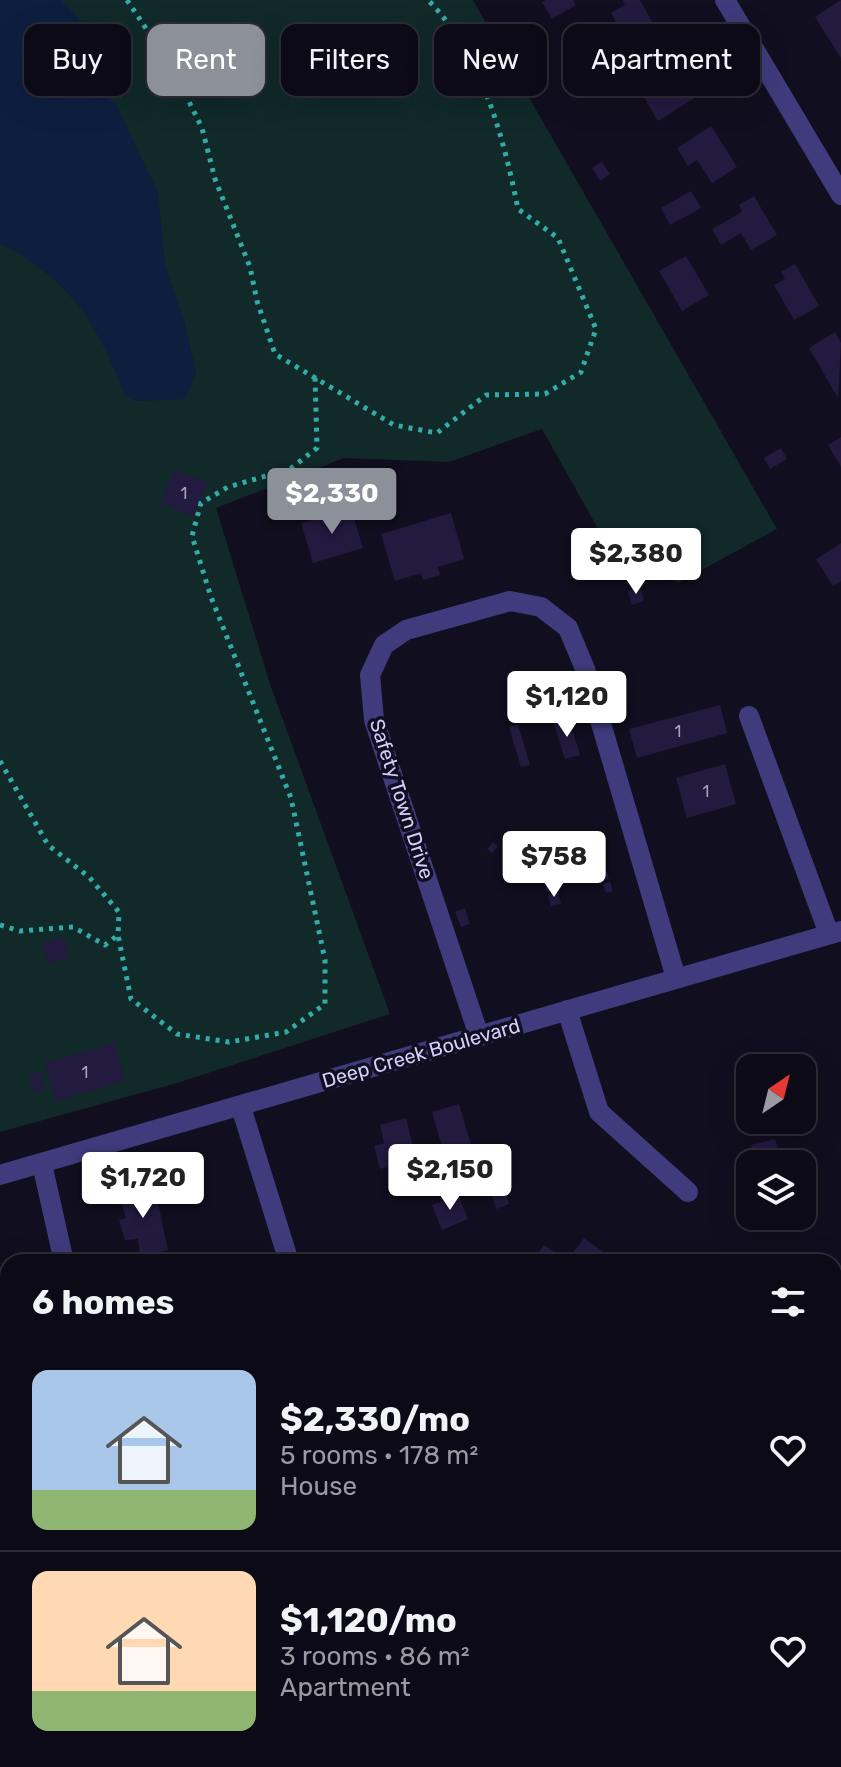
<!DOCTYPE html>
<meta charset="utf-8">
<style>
body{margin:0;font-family:Rubik,sans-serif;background:#161320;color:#f1f3f6;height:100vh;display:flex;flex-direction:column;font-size:30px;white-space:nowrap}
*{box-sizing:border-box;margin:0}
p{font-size:26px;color:#9a9aa1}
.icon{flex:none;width:44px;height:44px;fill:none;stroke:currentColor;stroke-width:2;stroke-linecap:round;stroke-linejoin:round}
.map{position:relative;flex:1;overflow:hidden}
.drawer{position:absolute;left:0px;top:1254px;width:842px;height:514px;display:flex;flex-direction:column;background:#0d0a17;border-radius:24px 24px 0 0;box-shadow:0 8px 32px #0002,0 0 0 2px #2d2b36}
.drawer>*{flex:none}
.top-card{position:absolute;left:24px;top:24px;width:794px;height:72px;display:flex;gap:16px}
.needle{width:52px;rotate:35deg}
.tools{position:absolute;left:736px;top:1054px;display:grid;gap:16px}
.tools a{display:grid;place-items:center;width:80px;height:80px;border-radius:16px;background:#0d0a17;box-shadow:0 8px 32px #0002,0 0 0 2px #2d2b36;font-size:40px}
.price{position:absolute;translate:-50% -68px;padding:0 18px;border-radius:8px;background:#fff;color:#222;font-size:26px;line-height:52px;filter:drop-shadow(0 2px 4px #0008)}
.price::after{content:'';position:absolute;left:50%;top:48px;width:24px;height:18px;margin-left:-12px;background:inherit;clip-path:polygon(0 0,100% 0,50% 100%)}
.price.current{background:#8c9099;color:#fff}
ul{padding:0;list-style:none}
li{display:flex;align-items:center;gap:24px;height:200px;padding:0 32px}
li+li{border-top:2px solid #2d2b36}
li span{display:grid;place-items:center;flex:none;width:224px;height:160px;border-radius:16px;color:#555}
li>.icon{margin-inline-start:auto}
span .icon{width:96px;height:96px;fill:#fffc;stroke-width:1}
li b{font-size:34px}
h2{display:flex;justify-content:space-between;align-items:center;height:96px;padding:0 32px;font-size:34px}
.tag{padding:0 28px;border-radius:16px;background:#0d0a17;box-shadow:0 8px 32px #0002,0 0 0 2px #2d2b36;font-size:28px;line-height:72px}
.tag.current{background:#8c9099;color:#fff}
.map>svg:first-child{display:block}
.green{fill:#112929}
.water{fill:#0d1e3f}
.building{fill:#231a40}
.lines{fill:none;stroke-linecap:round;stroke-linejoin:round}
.path{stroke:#33aca8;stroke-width:5;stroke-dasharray:4 6;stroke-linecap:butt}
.minor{stroke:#3f3b7c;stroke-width:20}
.labels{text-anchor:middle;stroke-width:7;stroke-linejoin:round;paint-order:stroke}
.number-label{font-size:16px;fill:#a8a1ce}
.street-label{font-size:20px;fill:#d5cefd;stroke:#110e1f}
</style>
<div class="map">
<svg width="841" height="1767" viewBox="0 0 841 1767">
<rect width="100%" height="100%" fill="#110e1f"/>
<!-- green -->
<path class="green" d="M0,0H473L777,529L678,583L606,543L542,429L449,462L344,458L216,508L270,684L390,1014L177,1083L0,1132Z"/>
<!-- water -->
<path class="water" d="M0,0H61L82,22L81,54L87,78L116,105L158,192L165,264L184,320L196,372L185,399L135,401L124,394C96,319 70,282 0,243Z"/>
<!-- building -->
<path class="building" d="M546,0H573L576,5L552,19L542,2Z
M622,0H640L657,31L630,46L611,13L625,5Z
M841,0V58L815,17Z
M612,48L626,72L603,86L588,62Z
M672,59L685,80L693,85L696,97L658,121L639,89L663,73L659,67Z
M711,126L737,167L712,183L697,160L688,166L677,148Z
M602,162L610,174L600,181L592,168Z
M691,191L701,208L670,225L661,208Z
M754,196L777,235L751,250L741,233L721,245L712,229L742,212L739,205Z
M686,256L709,295L682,311L659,271Z
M795,264L819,306L794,320L774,285L785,279L781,272Z
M835,332L841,343L838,398L809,348Z
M841,437V467L828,445Z
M781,448L787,459L770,469L764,458Z
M174,470L208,483L193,516L160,503Z
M351,508L363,548L313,563L301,523Z
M451,513L464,559L438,567L440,575L423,580L421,573L395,581L381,534Z
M841,543V581L833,586L816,559Z
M640,587L644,601L632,605L628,591Z
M563,696L566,706L555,709L553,698Z
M720,705L727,733L637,758L629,729Z
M569,719L580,755L565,759L554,724Z
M518,725L530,765L521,767L509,727Z
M725,764L736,804L687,818L676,778Z
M601,838L604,847L591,851L587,842Z
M493,842L498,846L492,853L487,849Z
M542,842L546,853L536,856L532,845Z
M546,855L548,863L537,867L535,859Z
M551,865L554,875L540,880L536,870Z
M607,871L609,879L601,881L599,873Z
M554,878L558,890L547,893L544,882Z
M610,882L613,891L606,893L603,884Z
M558,892L561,904L551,906L548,894Z
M465,908L470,924L461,927L455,912Z
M64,937L70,958L47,964L42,943Z
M114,1043L125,1081L56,1101L45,1063Z
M40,1072L45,1090L34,1093L29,1075Z
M459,1104L476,1161L448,1168L432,1112Z
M406,1118L420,1174L395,1180L391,1166L380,1169L374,1146L384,1143L380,1125Z
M775,1139L781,1163L756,1164L751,1145Z
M501,1178L509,1204L496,1209L488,1183Z
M154,1184L168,1250L140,1256L138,1239L125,1240L119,1220L126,1218L119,1194Z
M458,1195L468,1219L442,1230L432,1205Z
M584,1238L617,1262H532L544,1245L567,1261Z
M0,1328L8,1329V1376L0,1377Z
M8,1405V1469H5L0,1449V1407Z
M834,1447L841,1453L837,1461L834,1459Z
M238,1760H280L282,1767H240Z"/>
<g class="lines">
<!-- path -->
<path class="path" d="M127,0L173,69L202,128L215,179L250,267L257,301L275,354L394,425L437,433L486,395L545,394L581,372L596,329L558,238L518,209C503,135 482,55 428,0
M0,761L48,845L89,877L119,912L118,935L131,999L177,1034L229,1042L286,1032L325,1004V960L291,798L211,597L192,536L201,503L228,487L290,469L317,448L315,376
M0,925L20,931L73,927L105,945L118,935"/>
<!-- minor -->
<path class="minor" d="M725,0L841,195
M749,716L829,934
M567,1010L599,1112L688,1192
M479,1036L374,720L370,675L384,645L406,630L510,601L541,607L568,628L585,669L676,978
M241,1107L289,1262
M42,1164L64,1262
M0,1175L841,931
M834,1713L841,1718
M175,1760L177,1767
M485,1760L487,1767"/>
</g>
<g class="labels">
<!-- number labels -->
<g class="number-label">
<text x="184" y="499">1</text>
<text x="678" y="737">1</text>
<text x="706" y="797">1</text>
<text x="85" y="1078">1</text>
</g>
<!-- street labels -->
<g class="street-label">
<text transform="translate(402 799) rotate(72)" y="7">Safety Town Drive</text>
<text transform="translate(421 1053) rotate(-16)" y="7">Deep Creek Boulevard</text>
</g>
</g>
</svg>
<div class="tools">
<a><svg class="needle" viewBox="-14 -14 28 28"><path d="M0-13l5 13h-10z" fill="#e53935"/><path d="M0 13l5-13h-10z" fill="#9a9aa1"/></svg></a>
<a><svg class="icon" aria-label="layers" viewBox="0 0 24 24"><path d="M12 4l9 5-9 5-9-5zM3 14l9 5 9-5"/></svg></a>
</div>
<b class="price current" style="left:332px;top:536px">$2,330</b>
<b class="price" style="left:636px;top:596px">$2,380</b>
<b class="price" style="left:567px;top:739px">$1,120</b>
<b class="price" style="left:554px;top:899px">$758</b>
<b class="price" style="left:450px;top:1212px">$2,150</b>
<b class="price" style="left:143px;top:1220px">$1,720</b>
<div class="top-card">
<a class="tag">Buy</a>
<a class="tag current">Rent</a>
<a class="tag">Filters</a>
<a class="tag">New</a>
<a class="tag">Apartment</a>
</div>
<section class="drawer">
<h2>6 homes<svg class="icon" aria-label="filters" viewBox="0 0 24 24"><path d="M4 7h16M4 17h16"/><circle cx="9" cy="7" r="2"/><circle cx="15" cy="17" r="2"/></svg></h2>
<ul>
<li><span style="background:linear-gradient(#a9c7e8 75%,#8fb573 0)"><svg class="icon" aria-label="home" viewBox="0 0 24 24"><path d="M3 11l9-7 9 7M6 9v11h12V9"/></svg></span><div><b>$2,330/mo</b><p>5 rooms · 178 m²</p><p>House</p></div><svg class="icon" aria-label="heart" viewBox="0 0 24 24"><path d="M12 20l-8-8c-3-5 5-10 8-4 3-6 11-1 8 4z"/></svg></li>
<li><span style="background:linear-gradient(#ffd9b3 75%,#8fb573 0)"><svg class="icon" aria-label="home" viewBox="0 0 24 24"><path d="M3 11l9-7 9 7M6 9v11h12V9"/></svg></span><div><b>$1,120/mo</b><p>3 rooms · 86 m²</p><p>Apartment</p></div><svg class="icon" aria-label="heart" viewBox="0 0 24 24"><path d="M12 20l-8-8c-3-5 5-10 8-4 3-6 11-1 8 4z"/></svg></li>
</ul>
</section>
</div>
